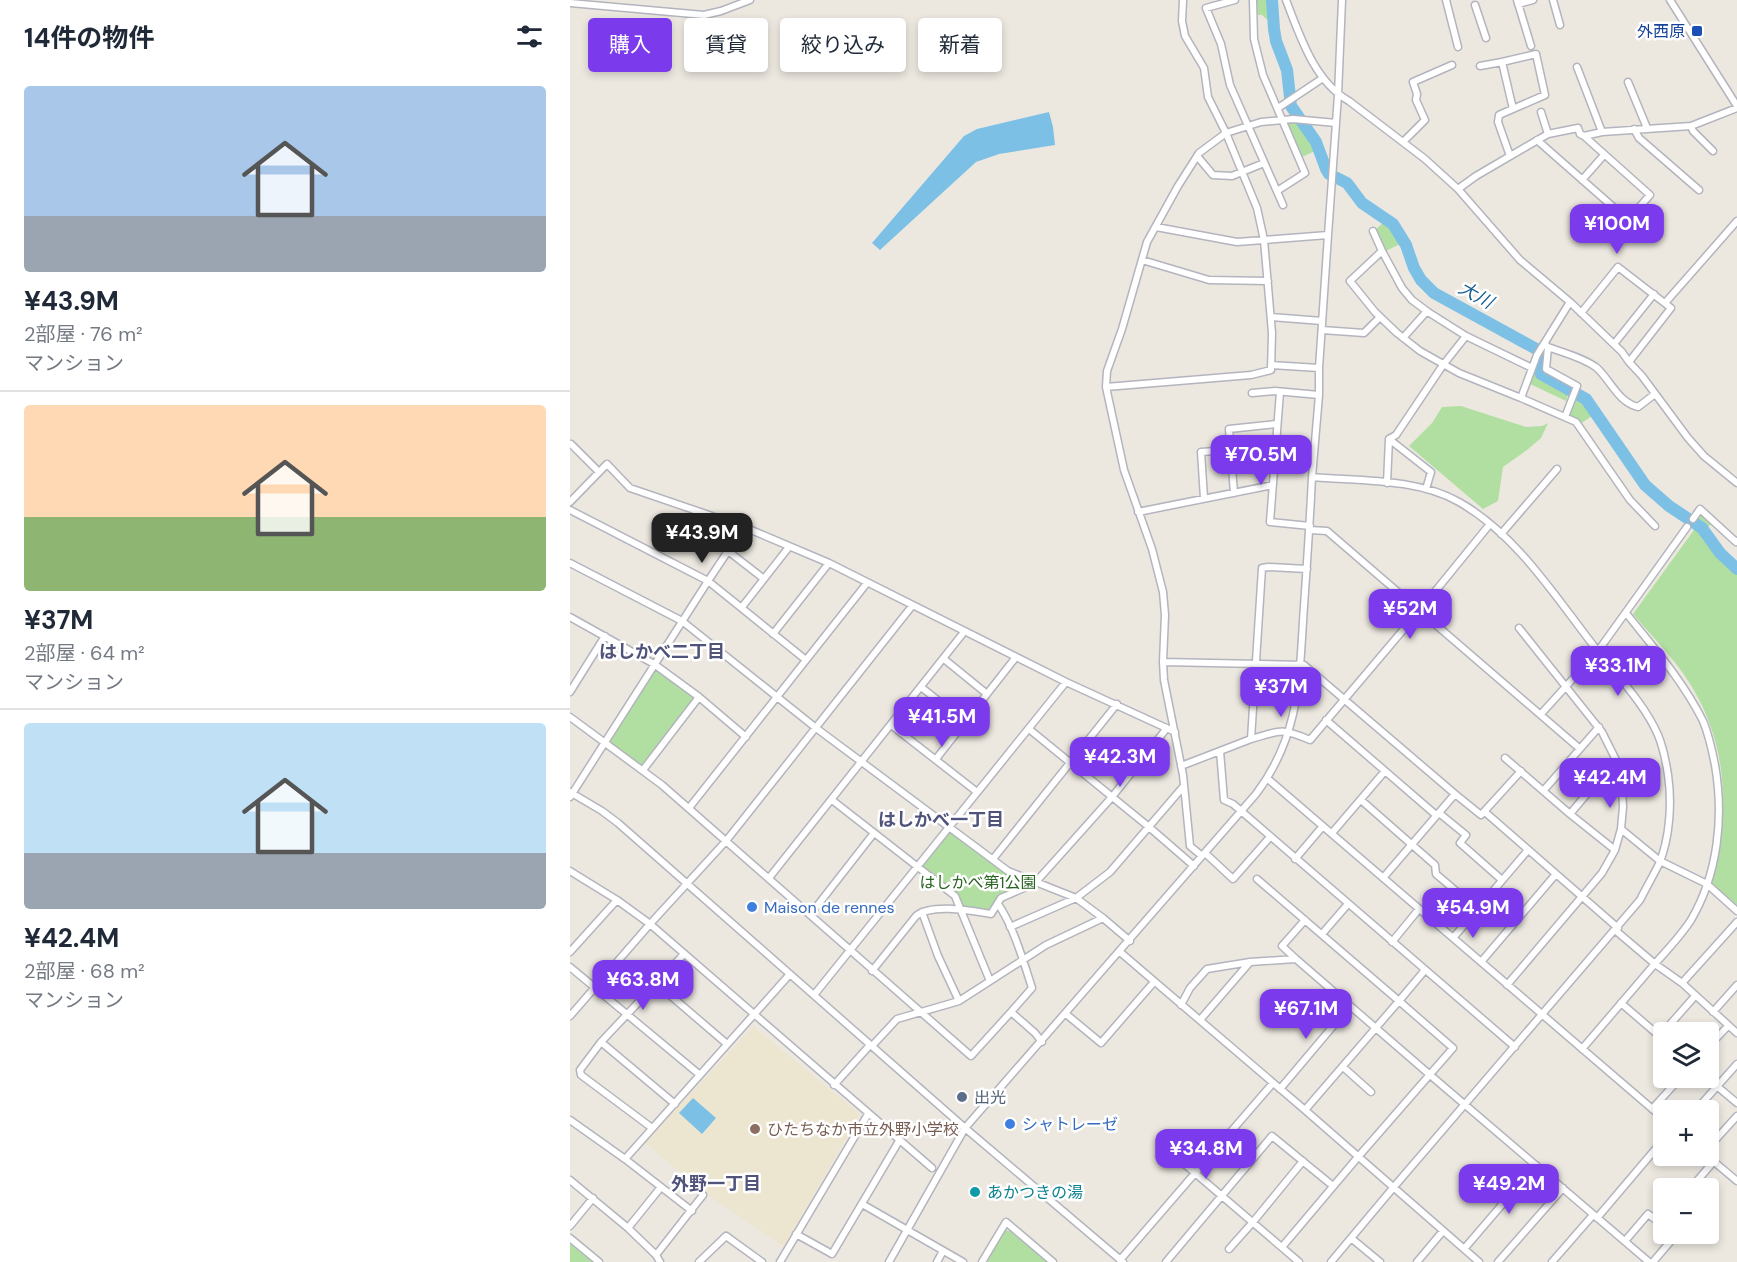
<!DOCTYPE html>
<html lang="ja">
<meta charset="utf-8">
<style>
body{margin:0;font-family:"DM Sans","Noto Sans JP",sans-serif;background:#f6f6f7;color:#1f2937;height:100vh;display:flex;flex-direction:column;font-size:22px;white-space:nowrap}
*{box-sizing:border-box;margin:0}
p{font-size:20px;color:#747a83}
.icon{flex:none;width:33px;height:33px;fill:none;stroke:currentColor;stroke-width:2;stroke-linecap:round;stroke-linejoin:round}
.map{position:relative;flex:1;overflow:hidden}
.drawer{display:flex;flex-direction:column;background:#fff;width:570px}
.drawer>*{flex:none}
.guide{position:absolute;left:18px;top:18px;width:570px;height:54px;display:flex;gap:12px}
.buttons{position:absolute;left:1083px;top:1022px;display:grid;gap:12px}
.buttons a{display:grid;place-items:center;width:66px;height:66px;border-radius:6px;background:#fff;box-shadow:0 3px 9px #0003;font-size:30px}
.price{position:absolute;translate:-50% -51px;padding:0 14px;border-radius:12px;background:#7c3aed;color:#fff;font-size:20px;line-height:39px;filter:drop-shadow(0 2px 3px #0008)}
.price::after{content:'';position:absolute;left:50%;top:36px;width:18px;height:14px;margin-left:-9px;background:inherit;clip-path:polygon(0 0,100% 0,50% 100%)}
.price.active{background:#222;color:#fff}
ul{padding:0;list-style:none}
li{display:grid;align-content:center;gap:12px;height:318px;padding:0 24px}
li+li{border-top:2px solid #e0e1e3}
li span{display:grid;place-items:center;height:186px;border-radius:6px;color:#555}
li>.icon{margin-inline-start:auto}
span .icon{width:108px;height:108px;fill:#fffc;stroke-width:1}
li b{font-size:26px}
h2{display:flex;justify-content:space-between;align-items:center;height:72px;padding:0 24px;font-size:26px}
.tag{padding:0 21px;border-radius:6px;background:#fff;box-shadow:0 3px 9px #0003;font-size:21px;line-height:54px}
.tag.active{background:#7c3aed;color:#fff}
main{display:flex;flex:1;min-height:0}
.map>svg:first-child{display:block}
.education{fill:#ece6d1}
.green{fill:#b1dea1}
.water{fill:#7cc0e6}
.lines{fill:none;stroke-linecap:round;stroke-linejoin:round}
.river{stroke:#7cc0e6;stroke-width:12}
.minor-casing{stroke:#b3b4be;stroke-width:9}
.minor{stroke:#fff;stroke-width:6}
.transit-dot{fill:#1a4fb4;stroke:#fff;stroke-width:2}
.shop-dot{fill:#3f7fe0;stroke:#fff;stroke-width:2}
.service-dot{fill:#5c6f8a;stroke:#fff;stroke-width:2}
.education-dot{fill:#8d6e63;stroke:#fff;stroke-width:2}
.culture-dot{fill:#0f9aa8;stroke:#fff;stroke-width:2}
.labels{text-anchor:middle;stroke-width:5;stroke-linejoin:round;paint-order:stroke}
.transit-label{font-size:16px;fill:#164399;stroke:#fff;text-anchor:end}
.park-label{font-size:16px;fill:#296521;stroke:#fff}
.shop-label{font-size:16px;fill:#366cbe;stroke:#fff;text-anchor:start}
.service-label{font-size:16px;fill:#4e5e75;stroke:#fff;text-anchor:start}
.education-label{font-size:16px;fill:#785e54;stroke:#fff;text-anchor:start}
.culture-label{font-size:16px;fill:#0d838f;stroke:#fff;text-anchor:start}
.water-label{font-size:18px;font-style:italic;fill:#185f94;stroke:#fff}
.neighbourhood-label{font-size:18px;font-weight:bold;fill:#50547a;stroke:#fff}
</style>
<main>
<section class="drawer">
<h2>14件の物件<svg class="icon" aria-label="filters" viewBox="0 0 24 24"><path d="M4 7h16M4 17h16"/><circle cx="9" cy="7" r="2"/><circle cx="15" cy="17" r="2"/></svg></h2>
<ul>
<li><span style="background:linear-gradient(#a9c7e8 70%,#9aa5b1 0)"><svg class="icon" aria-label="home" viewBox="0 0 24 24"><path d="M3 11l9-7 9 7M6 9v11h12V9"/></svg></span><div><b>¥43.9M</b><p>2部屋 · 76 m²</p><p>マンション</p></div></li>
<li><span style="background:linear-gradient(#ffd9b3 60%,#8fb573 0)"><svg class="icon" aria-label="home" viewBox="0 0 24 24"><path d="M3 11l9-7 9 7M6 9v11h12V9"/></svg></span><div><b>¥37M</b><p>2部屋 · 64 m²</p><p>マンション</p></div></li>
<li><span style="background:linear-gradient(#bfe0f5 70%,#9aa5b1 0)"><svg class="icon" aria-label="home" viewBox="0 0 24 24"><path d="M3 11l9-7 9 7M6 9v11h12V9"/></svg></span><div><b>¥42.4M</b><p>2部屋 · 68 m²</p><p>マンション</p></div></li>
</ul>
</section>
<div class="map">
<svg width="1167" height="1262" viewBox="0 0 1167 1262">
<rect width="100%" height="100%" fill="#ece8e0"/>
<!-- education -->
<path class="education" d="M183,1026L290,1114L214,1247L138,1195L75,1143Z"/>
<!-- green -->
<path class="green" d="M684,0H701L702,24L692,15H685Z
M720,122H731L745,142L747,150L730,158L717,127Z
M815,221L820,225L832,243L814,252L805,230Z
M968,361L969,374L999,392L996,401L958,383Z
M1005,395L1015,400L1025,414L1010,424L996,416Z
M891,406L956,427L972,426L978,423L971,438L957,450L933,467L928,501L913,509L839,446L862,423L872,407Z
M1131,515L1141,524L1133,532V540L1167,573V905L1141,883C1159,819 1159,753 1126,694C1110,664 1085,640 1063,614L1124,530L1121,527Z
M84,668L121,695L123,701L72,767L38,742Z
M381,832L440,877L454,882L453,885L428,895L420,911L394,908L392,905L388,895L353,867V864L378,834Z
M435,1230L440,1231L477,1262H417Z
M0,1243L22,1262H0Z"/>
<!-- water -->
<path class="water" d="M479,112L483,127L485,145L429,154L406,162L310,250L302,243L394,136L407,129Z
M123,1098L146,1118L132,1134L109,1113Z"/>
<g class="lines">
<!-- river -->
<path class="river" d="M702,0L704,29L706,41L717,70L721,106L746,142L756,169L759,174L777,183L792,203L823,224L836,245L844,268L851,280L864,293L970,351L973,353L971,374L1016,399L1075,485L1099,506L1132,528L1150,553L1167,569"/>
<defs>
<path id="minor" d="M613,0L612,21L615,36L634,68L638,97L656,133L687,208L694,240L758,235
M665,0L636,8L651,44L660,85L713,205
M683,0L684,39L693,75L735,173L707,191
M716,0C730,36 744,81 779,101L855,159L888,189L950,260L1000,302L1052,352L1059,362L1072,376L1118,438L1134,456L1167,483
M876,0L888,47
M947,0L961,46
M983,0L990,25
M1100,0L1167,106
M0,3L134,15L151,11L180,0
M948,4L963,0
M905,5L916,38
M910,66L932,62
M1007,67L1032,132
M1058,82L1077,128
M708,108L753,78
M971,112L978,134
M1121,126L1123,131L1143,151
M1064,129L1069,138L1129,190
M967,140L1058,220L1080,195L1014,136
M833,142L855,120L846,100L847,94L843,82L882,65
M627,156L643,175L662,176L694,163
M940,156L928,122L929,115L975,95L966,54L932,62L943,109
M1012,180L1034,155
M888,189L906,176L978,134L1008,128L1010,134L1014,136L1032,132L1121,126L1167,108
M803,231L812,251
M572,260L639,280L698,281
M1095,303L1167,221
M1011,313L1048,267L1101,308L1059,362
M701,317L752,321
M752,330L794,333L810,317
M833,338L857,311
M1044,344L1084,294
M977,346L978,347L976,369L1007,386L995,417
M978,347C994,353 1014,358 1027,368C1041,381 1048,402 1068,407L1085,394
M701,365L749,368
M962,368L896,336L858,312L842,300L832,288L812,251L780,281L805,312L827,333L850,351L889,373L951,398L1006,422L1060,500L1085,526
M536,387L681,375L701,370L702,333L694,240L667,242L586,227
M710,392L700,522L740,526
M682,393L705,391L749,395
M951,398L967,355L1000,302
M819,439L861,472L856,489
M1,444L29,472
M817,483L819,439L826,435L873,365L896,336
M664,493L659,429L706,424
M634,498L631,452L661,450
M0,502L37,464L60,488L174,527L259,563L496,682L605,732
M0,510L138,581L236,660
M568,512L703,485
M1123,519L1130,509L1166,542L1167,541
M740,530L757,531L1009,748
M931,534L987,469
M158,551L194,579
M0,563L112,621L246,728L438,871L506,898L533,918L560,941
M172,607L219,547
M0,617L84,664L129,697L176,737
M203,634L259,563
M374,659L417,694
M593,662L734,665L885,794L911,815L951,771
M351,687L395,722
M0,692L35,636
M971,714L1028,651L1117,527
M0,717L92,785L401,1056L441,1012
M756,720L866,815
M321,725L407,792
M459,729L579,827L624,866
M681,739C710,731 711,727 740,740L850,610L920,524
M650,751L654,800L663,804L945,1047
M935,758L1000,814L1031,777L1050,774
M366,759L446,657
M611,766L681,739L692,568L698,567L737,569
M73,770L129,697
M698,779L1094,1119
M974,790L1029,727
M0,792L32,811L48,823L395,1128L553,1262
M0,797L138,581L174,527
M262,800L385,896L420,981
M791,800L865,865L866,874L907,909
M119,808L297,583
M915,812L1048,928
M869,813L896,835L890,843L932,880
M1000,814L1045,850
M1051,829L1090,861L1137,884L1167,911
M762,833L815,771
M635,853L663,879L700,837
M632,856L620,846L613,775L594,680L593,662L595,615L593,592L582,549L554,470L536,387L537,371L552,329L577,242L608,186L629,153L656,133L691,122L723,119L766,123
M423,859L547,704
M725,859L753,826
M0,871L47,900L80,924L362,1168
M199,878L394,632
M813,878L885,794
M687,879L829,1001L735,1110
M428,904C443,925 454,963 462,988L441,1012L465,1033L472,1042
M352,912L368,956L389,1001
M240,915L304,833
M860,918L884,890
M440,927L506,898L540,872L613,787
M1045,930L1085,964L1112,983L1167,1033
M752,934L778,904
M883,938L958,850
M822,942L849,909
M0,952L47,900
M550,952L735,1110L909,1262
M726,959L712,946L735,920
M911,962L986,874
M0,967L130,1075
M302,971L346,916C362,903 402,911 421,914L431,898L465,883L542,797L597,728
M1112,983L1167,922
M87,984L157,1044
M937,985L1032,873L1045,850L1051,829L1053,807L1052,787L1046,760L1032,732L949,628
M244,995L496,682
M1051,1003L1094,1040
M611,1005L620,988L637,969L680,962L726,959L859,1074L1079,1262
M1143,1012L1167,985
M496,1014L531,1043L584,982
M0,1016L80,924L156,841L342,606
M630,1020L680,962
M1089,1037L1125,996
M31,1042L105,1104
M302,1046L327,1019L389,1001L476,945L533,918
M1138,1047L1158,1026
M1012,1049C1035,1022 1059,994 1083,966C1096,951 1110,937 1121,920C1148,874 1154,817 1145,765C1142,750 1139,735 1133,721C1113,681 1084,648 1056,613
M773,1067L801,1092
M1136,1077L1167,1103
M264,1085L300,1045
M710,1089L780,1006
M1082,1109L1111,1077
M1126,1110L1167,1064
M0,1120L55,1159L122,1211
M82,1128L11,1075L10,1070L31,1042L114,954
M1138,1148L1167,1116
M1136,1155L1167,1181
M55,1159L220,974
M611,1161L729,1262
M0,1180L58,1228L86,1255L90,1262
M1121,1188L1144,1161
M292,1204L393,1262
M1027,1218L1094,1139
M0,1226L23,1198
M58,1228L91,1187
M226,1234L262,1254L329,1141
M0,1238L29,1262
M781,1238L810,1262
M1055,1241L1078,1214L1094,1226
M712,1247L788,1157L883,1048L829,1001L855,970
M659,1249L683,1222L733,1161
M894,1249L966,1165
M86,1255L133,1195
M550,1260L703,1083
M129,1262L156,1236L192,1262
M210,1262L298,1114
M319,1262L395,1128L686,794C731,734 729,678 734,606C737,563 740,520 742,477
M367,1262L373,1251
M412,1262L436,1222L483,1262
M596,1262L702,1136L763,1186
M761,1262L823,1188L1070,900C1076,888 1083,876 1089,864C1100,838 1102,802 1098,775C1096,762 1093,747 1088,735C1075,705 1050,679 1030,654C988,601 949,536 889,502C847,478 789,481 742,477L749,395V368L758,235L768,95L772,0
M847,1262L873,1231
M928,1262L993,1188
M982,1262L1023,1215
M1083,1262L1105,1236L1101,1233"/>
</defs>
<!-- minor casing -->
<use href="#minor" class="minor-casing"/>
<!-- minor -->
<use href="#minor" class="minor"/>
</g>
<!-- markers -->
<rect class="transit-dot" x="1121" y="25" width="12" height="12" rx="3"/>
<g class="shop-dot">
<circle cx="182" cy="907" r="6"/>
<circle cx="440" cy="1124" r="6"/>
</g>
<circle class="service-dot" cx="392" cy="1097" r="6"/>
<circle class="education-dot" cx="185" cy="1129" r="6"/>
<circle class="culture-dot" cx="405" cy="1192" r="6"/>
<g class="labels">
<!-- transit labels -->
<g class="transit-label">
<text x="1115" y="37">外西原</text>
</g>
<!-- park labels -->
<g class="park-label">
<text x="408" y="888">はしかべ第1公園</text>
</g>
<!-- shop labels -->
<g class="shop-label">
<text x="194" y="913">Maison de rennes</text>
<text x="452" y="1130">シャトレーゼ</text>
</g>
<!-- service labels -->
<g class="service-label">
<text x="404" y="1103">出光</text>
</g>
<!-- education labels -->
<g class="education-label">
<text x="197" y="1135">ひたちなか市立外野小学校</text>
</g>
<!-- culture labels -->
<g class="culture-label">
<text x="417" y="1198">あかつきの湯</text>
</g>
<!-- water labels -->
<g class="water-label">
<text transform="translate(906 295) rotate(29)" y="6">大川</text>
</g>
<!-- neighbourhood labels -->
<g class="neighbourhood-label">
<text x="92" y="658">はしかべ二丁目</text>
<text x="371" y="826">はしかべ一丁目</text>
<text x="146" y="1190">外野一丁目</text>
</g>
</g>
</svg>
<div class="buttons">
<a><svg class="icon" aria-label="layers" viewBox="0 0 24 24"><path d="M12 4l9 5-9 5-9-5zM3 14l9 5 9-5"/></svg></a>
<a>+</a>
<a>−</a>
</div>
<b class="price" style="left:1047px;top:255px">¥100M</b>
<b class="price" style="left:691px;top:486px">¥70.5M</b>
<b class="price active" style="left:132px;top:564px">¥43.9M</b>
<b class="price" style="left:840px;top:640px">¥52M</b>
<b class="price" style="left:1048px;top:697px">¥33.1M</b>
<b class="price" style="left:711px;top:718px">¥37M</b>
<b class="price" style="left:372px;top:748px">¥41.5M</b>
<b class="price" style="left:550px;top:788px">¥42.3M</b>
<b class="price" style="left:1040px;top:809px">¥42.4M</b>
<b class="price" style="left:903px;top:939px">¥54.9M</b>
<b class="price" style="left:73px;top:1011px">¥63.8M</b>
<b class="price" style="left:736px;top:1040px">¥67.1M</b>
<b class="price" style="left:636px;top:1180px">¥34.8M</b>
<b class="price" style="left:939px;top:1215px">¥49.2M</b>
<div class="guide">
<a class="tag active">購入</a>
<a class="tag">賃貸</a>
<a class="tag">絞り込み</a>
<a class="tag">新着</a>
</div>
</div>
</main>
